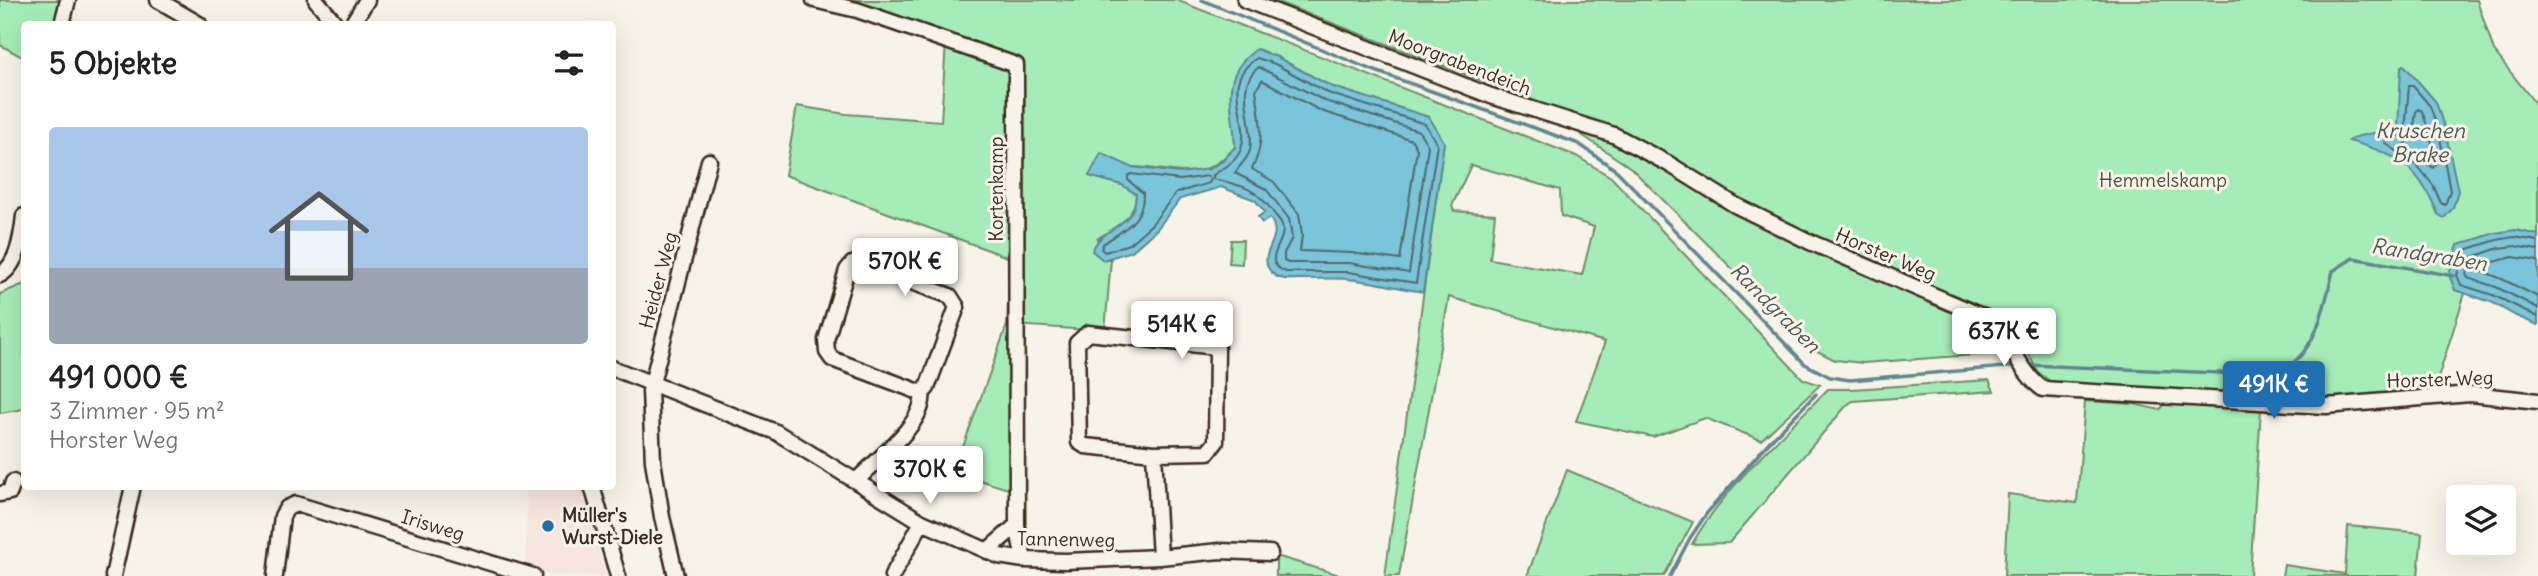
<!DOCTYPE html>
<html lang="de">
<meta charset="utf-8">
<style>
body{margin:0;font-family:Delius,sans-serif;background:#f2f2f2;color:#222;height:100vh;display:flex;flex-direction:column;font-size:26px;white-space:nowrap}
*{box-sizing:border-box;margin:0}
p{font-size:23px;color:#767676}
.icon{flex:none;width:38px;height:38px;fill:none;stroke:currentColor;stroke-width:2;stroke-linecap:round;stroke-linejoin:round}
.map{position:relative;flex:1;overflow:hidden}
.sheet{position:absolute;left:21px;top:21px;width:595px;height:469px;display:flex;flex-direction:column;background:#fff;border-radius:7px;box-shadow:0 7px 28px #0002}
.sheet>*{flex:none}
.controls{position:absolute;left:2446px;top:485px;display:grid;gap:14px}
.controls a{display:grid;place-items:center;width:70px;height:70px;border-radius:7px;background:#fff;box-shadow:0 7px 28px #0002;font-size:35px}
.price{position:absolute;translate:-50% -60px;padding:0 16px;border-radius:7px;background:#fff;color:#222;font-size:23px;line-height:46px;filter:drop-shadow(0 2px 4px #0008)}
.price::after{content:'';position:absolute;left:50%;top:42px;width:21px;height:16px;margin-left:-10px;background:inherit;clip-path:polygon(0 0,100% 0,50% 100%)}
.price.selected{background:#1f6fb2;color:#fff}
ul{padding:0;list-style:none}
li{display:grid;align-content:center;gap:14px;height:371px;padding:0 28px}
li+li{border-top:2px solid #e0e0e0}
li span{display:grid;place-items:center;height:217px;border-radius:7px;color:#555}
li>.icon{margin-inline-start:auto}
span .icon{width:126px;height:126px;fill:#fffc;stroke-width:1}
li b{font-size:30px}
h2{display:flex;justify-content:space-between;align-items:center;height:84px;padding:0 28px;font-size:30px}
.map>svg:first-child{display:block}
.built{fill:#f7e6de}
.green{fill:#a6ecb8;stroke:#708b6b;stroke-width:2;fill-rule:evenodd}
.water{fill:#7ac5da;stroke:#61878f;stroke-width:2}
.lines{fill:none;stroke-linecap:round;stroke-linejoin:round}
.shore{stroke:#546869;stroke-width:2}
.stream{stroke:#61878f;stroke-width:3.5}
.minor-casing{stroke:#3b2a1e;stroke-width:19}
.minor{stroke:#f7f3e8;stroke-width:14}
.poi-dot{fill:#1f6fb2;stroke:#f7f3e8;stroke-width:2.5}
.labels{text-anchor:middle;stroke-width:6;stroke-linejoin:round;paint-order:stroke}
.street-label{font-size:19px;fill:#3b2a1e;stroke:#f7f3e8}
.park-label{font-size:19px;fill:#50513d;stroke:#f7f3e8}
.poi-label{font-size:19px;font-weight:bold;fill:#3b2a1e;stroke:#f7f3e8;text-anchor:start}
.water-label{font-size:21px;font-style:italic;fill:#4e5856;stroke:#f7f3e8}
</style>
<div class="map">
<svg width="2538" height="576" viewBox="0 0 2538 576">
<rect width="100%" height="100%" fill="#f7f3e8"/>
<filter id="ink" filterUnits="userSpaceOnUse"><feTurbulence type="fractalNoise" baseFrequency=".0143" numOctaves="2"/><feDisplacementMap in="SourceGraphic" scale="14" xChannelSelector="R" yChannelSelector="G"/><feConvolveMatrix kernelMatrix="1 2 1 2 8 2 1 2 1" color-interpolation-filters="sRGB"/></filter>
<g filter="url(#ink)">
<!-- built -->
<path class="built" d="M523,487H582L593,523L605,576H551L526,568L527,501Z"/>
<!-- green -->
<path class="green" d="M0,0H61L54,24H24V58L0,45Z
M847,0H1176L1576,156L1611,177L1803,379L1820,385L1761,440L1705,418L1653,437L1576,421L1605,342L1449,297L1399,576H1385L1444,142L1429,117L1330,86L1277,57L1234,126L1235,147C1201,186 1176,168 1133,167C1119,167 1103,173 1090,176L1122,185L1136,194C1135,219 1116,227 1097,239L1103,260L1111,259L1105,331L1014,325L1011,490L954,472L1007,325L1010,258L785,175L797,106L846,114L941,121L946,42L995,66L1019,57ZM1471,165L1560,190L1561,216L1594,227L1582,275L1490,259L1495,214L1454,211L1452,206Z
M1272,0H2477L2494,51L2538,107V235L2515,230L2455,290L2465,293L2434,391L2324,398L2055,385L2038,372L2027,351L2011,337L1812,238L1587,121Z
M1584,129L1612,140L1990,325L2004,342L2001,353L1863,363L1835,360L1813,349L1631,168L1582,135Z
M1231,240H1243L1242,264L1229,263Z
M24,284V409L0,413V294Z
M1989,380L1994,391L1853,401L1847,405L1729,543L1692,544C1722,490 1784,434 1828,389H1852Z
M2085,401L2133,404L2160,410L2165,404L2261,409L2250,576H2004L2008,494L2077,503Z
M1567,470L1693,522L1664,576H1527Z
M2348,526L2422,533L2418,576H2282L2284,565L2345,574Z
M1276,556L1343,576H1276Z"/>
<!-- water -->
<path class="water" d="M1257,49L1277,57L1330,86L1429,117L1444,142L1423,292C1398,288 1372,281 1347,279C1333,278 1318,279 1303,279C1294,279 1279,281 1272,273C1254,253 1286,241 1270,218L1262,223L1258,217L1265,212L1255,200L1221,187L1180,199L1157,229L1132,251L1103,260L1092,251C1103,224 1135,229 1136,194L1122,185L1089,176L1101,153L1131,167L1180,173L1209,169L1223,161L1235,147C1234,107 1217,76 1257,49Z
M2404,65L2436,102L2445,130L2458,191L2453,208L2444,218L2438,214C2418,166 2399,155 2349,141C2362,132 2383,133 2398,129L2401,67Z
M2515,230L2538,235V325L2516,316L2491,302L2455,290L2449,275L2458,245L2495,233Z"/>
<g class="lines">
<!-- shore -->
<path class="shore" d="M1257,58L1275,64L1328,93L1425,124L1437,144L1416,283L1348,272H1286C1258,261 1288,243 1282,225C1281,220 1276,217 1273,212C1255,187 1241,185 1213,179V175C1223,169 1237,161 1241,149C1252,118 1217,84 1257,58Z
M1259,67L1325,101L1419,131L1428,146L1409,273L1349,263H1288L1284,261V253L1292,238L1289,219L1266,189L1235,173C1239,166 1248,159 1250,150C1256,124 1232,86 1259,67Z
M1262,80L1321,111L1412,140L1417,149L1400,260L1352,253L1300,251L1302,235L1299,214L1274,182L1252,169C1266,142 1260,119 1256,90Z
M2409,86H2413L2430,106L2439,132L2450,191L2445,205L2441,203L2433,185L2417,165L2385,143L2387,139L2400,135L2405,131Z
M2418,109L2422,111L2430,134L2436,164L2433,168L2405,145L2413,133L2416,112Z
M1131,174L1180,180L1208,176L1211,180L1209,183L1176,193L1152,224L1129,244L1105,252L1101,249L1103,244C1124,229 1144,221 1143,193L1128,180V176Z
M2538,241L2514,237L2497,240L2465,250L2457,275L2461,285L2493,295L2538,317
M2538,250L2514,246L2499,248L2473,257L2466,274L2468,278L2496,287L2538,308
M2538,261L2513,257L2482,265L2480,268L2482,271L2502,279L2538,297"/>
<!-- stream -->
<path class="stream" d="M1202,0L1367,68L1579,144L1617,171L1805,364L1830,377L1850,380L2017,366
M2029,365L2243,374C2253,373 2267,375 2276,372C2316,359 2324,307 2333,271L2353,258L2454,276
M1670,576L1690,538L1707,513L1770,441L1816,394"/>
<defs>
<path id="minor" d="M158,0L199,24
M316,0L336,24
M814,0L857,10L1016,65L1017,525L1024,560
M1245,0L1491,96L1614,135L1669,164L1735,205L1810,242L1993,321C2009,341 2024,377 2043,389L2326,406L2470,394L2538,401
M62,24L68,0
M352,24L367,0
M0,275C18,265 22,235 24,216
M612,368L776,432L922,522L999,556L1024,560L1066,561L1160,557L1220,551L1270,553
M1154,453L1085,446L1079,442L1077,343L1088,333L1217,347L1216,442L1208,452L1154,453L1160,557
M857,480C876,460 927,422 922,393L927,388L957,307L950,296L860,263L852,264L847,270L826,340L827,352L832,359L922,393
M592,486L618,576
M0,494L10,492L13,482
M987,551L1017,525
M113,576L133,486
M275,576L282,516L287,508L296,504L533,576
M676,576L662,517L653,461L650,391L709,161
M892,576L922,522"/>
</defs>
<!-- minor casing -->
<use href="#minor" class="minor-casing"/>
<!-- minor -->
<use href="#minor" class="minor"/>
</g>
</g>
<!-- markers -->
<circle class="poi-dot" cx="548" cy="526" r="7"/>
<g class="labels">
<!-- street labels -->
<g class="street-label">
<text transform="translate(1460 62) rotate(21)" y="7">Moorgrabendeich</text>
<text transform="translate(996 189) rotate(-90)" y="7">Kortenkamp</text>
<text transform="translate(1886 254) rotate(23)" y="7">Horster Weg</text>
<text transform="translate(658 280) rotate(-75)" y="7">Heider Weg</text>
<text transform="translate(2440 379) rotate(-2)" y="7">Horster Weg</text>
<text transform="translate(433 525) rotate(17)" y="7">Irisweg</text>
<text transform="translate(1066 539) rotate(1)" y="7">Tannenweg</text>
</g>
<!-- park labels -->
<g class="park-label">
<text x="2163" y="187">Hemmelskamp</text>
</g>
<!-- poi labels -->
<g class="poi-label">
<text x="562" y="522">Müller's<tspan x="562" dy="22">Wurst-Diele</tspan></text>
</g>
<!-- water labels -->
<g class="water-label">
<text x="2420" y="138">Kruschen<tspan x="2420" dy="24">Brake</tspan></text>
<text transform="translate(2429 255) rotate(9)" y="7">Randgraben</text>
<text transform="translate(1775 308) rotate(45)" y="7">Randgraben</text>
</g>
</g>
</svg>
<div class="controls">
<a><svg class="icon" aria-label="layers" viewBox="0 0 24 24"><path d="M12 4l9 5-9 5-9-5zM3 14l9 5 9-5"/></svg></a>
</div>
<b class="price" style="left:905px;top:298px">570K €</b>
<b class="price" style="left:1182px;top:361px">514K €</b>
<b class="price" style="left:2004px;top:368px">637K €</b>
<b class="price selected" style="left:2274px;top:421px">491K €</b>
<b class="price" style="left:930px;top:506px">370K €</b>
<section class="sheet">
<h2>5 Objekte<svg class="icon" aria-label="filters" viewBox="0 0 24 24"><path d="M4 7h16M4 17h16"/><circle cx="9" cy="7" r="2"/><circle cx="15" cy="17" r="2"/></svg></h2>
<ul>
<li><span style="background:linear-gradient(#a9c7e8 65%,#9aa5b1 0)"><svg class="icon" aria-label="home" viewBox="0 0 24 24"><path d="M3 11l9-7 9 7M6 9v11h12V9"/></svg></span><div><b>491 000 €</b><p>3 Zimmer · 95 m²</p><p>Horster Weg</p></div></li>
</ul>
</section>
</div>
